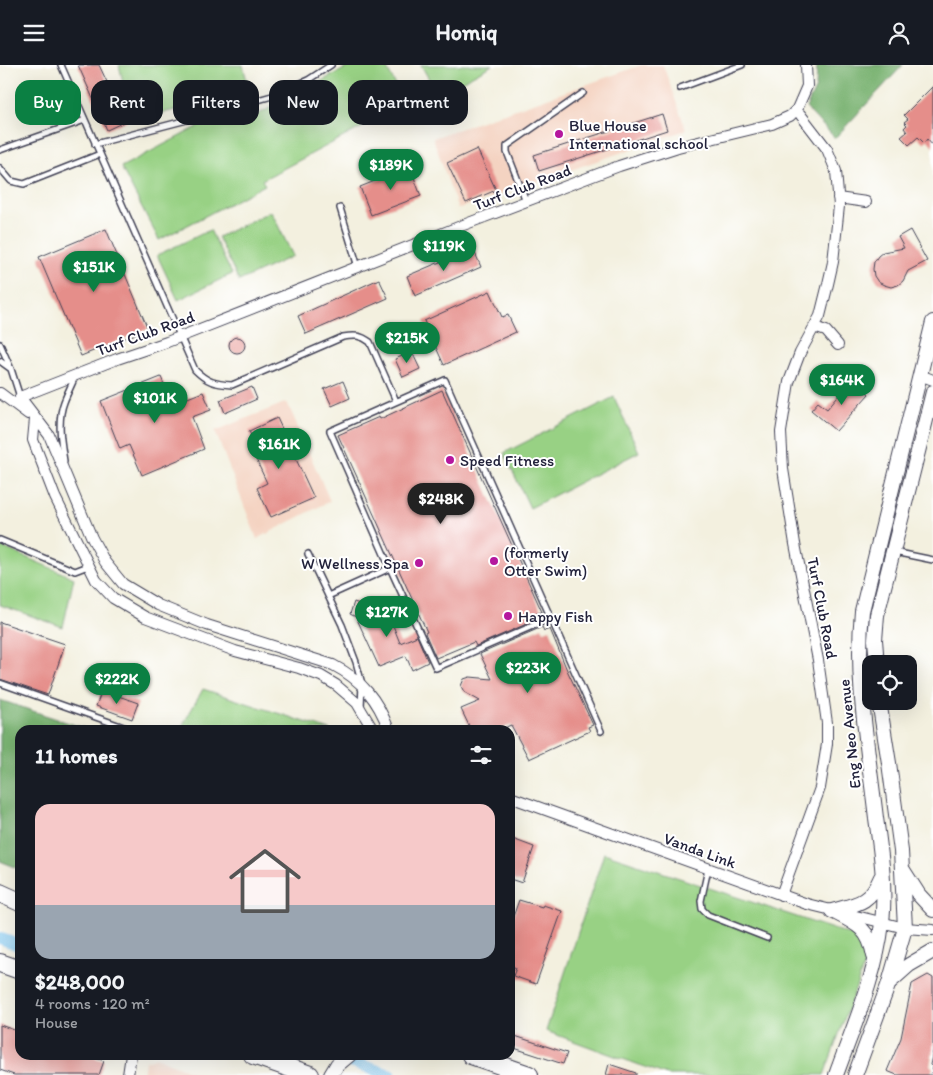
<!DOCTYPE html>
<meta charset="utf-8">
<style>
body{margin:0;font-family:Itim,sans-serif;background:#20242c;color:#f1f3f6;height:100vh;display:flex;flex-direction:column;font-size:19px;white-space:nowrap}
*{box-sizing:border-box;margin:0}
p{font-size:16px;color:#9ea1a6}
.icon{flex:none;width:28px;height:28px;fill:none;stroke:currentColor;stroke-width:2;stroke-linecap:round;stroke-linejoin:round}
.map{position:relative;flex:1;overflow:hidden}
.details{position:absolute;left:15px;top:660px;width:500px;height:335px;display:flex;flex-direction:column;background:#171b24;border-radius:15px;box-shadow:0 5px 20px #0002}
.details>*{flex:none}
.banner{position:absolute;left:15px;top:15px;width:500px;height:45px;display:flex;gap:10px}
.fabs{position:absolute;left:862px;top:590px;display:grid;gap:10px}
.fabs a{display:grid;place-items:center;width:55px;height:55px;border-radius:10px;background:#171b24;box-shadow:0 5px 20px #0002;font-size:25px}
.price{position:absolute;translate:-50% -42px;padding:0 11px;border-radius:18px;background:#0b8043;color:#fff;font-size:16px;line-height:32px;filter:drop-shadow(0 1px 2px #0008)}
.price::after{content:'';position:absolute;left:50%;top:30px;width:15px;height:11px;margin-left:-8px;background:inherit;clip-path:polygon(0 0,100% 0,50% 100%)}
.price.current{background:#222;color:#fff}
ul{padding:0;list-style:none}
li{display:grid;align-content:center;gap:10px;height:265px;padding:0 20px}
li+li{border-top:1px solid #363941}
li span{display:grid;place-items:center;height:155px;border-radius:15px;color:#555}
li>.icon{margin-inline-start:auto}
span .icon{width:90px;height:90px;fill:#fffc;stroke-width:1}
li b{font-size:21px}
h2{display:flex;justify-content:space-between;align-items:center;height:60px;padding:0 20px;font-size:21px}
.pill{padding:0 18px;border-radius:15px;background:#171b24;box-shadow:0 5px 20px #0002;font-size:18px;line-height:45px}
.pill.current{background:#0b8043;color:#fff}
header{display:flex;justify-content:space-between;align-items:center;height:65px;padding:0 20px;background:#171b24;font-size:22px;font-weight:800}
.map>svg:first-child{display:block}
.built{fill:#f4d3c1}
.green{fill:#98d184;stroke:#5d7a60}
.forest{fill:#7ab372;stroke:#4e6a56}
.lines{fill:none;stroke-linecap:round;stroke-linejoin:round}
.canal{stroke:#73c1ed;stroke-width:12}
.building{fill:#e58e8a}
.lane-casing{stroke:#414154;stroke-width:8}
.street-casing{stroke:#414154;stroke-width:12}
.secondary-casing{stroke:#414154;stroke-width:16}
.highway-casing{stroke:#414154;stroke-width:20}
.lane{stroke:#fff;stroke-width:5}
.street{stroke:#fff;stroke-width:10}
.secondary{stroke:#fff;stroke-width:14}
.highway{stroke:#fff;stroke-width:18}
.poi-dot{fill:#b5179e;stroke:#fff;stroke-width:2}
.labels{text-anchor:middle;stroke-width:4;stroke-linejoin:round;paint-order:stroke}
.poi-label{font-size:16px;fill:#22223b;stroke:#fff;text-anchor:start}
.street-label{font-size:16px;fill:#22223b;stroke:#fff}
</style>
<header><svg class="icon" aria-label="menu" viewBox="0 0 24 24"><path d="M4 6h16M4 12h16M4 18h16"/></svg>Homiq<svg class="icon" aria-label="person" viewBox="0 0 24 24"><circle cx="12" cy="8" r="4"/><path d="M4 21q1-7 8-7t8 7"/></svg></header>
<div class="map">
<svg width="933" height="1010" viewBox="0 0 933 1010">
<rect width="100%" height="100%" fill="#fff"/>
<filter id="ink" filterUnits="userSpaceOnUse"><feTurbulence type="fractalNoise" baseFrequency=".02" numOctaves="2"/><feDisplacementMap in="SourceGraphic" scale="10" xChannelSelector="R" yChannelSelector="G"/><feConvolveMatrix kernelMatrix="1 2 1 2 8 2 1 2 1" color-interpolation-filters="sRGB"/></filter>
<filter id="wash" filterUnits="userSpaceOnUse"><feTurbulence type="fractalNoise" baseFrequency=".0096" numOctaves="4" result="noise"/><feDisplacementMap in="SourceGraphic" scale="20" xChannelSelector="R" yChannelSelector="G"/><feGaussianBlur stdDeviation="1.12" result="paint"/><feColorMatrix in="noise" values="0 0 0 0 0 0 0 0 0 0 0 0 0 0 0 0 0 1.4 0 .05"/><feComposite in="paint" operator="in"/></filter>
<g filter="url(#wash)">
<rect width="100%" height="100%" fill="#f3f0df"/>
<!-- built -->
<path class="built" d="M642,0H663L686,65L458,144L433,73Z
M287,337L330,436L257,474L215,366Z
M156,992L198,1010H143L145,997Z"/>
<!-- green -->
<path class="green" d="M119,0H243L250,28L132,55Z
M352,0H385L406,39L262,115L265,120L159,175L121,102L226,47L234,62Z
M421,0H492L438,30Z
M271,146L293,191L239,216L218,172Z
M210,165L232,209L178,235L157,190Z
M614,332L639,387L530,443L504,388Z
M0,481L74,513L63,562L0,540Z
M203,624L330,665H180Z
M604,788L854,871L862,882L865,898L824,1010H667L546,966Z"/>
<!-- forest -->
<path class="forest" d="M817,0H903L835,73L806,43L816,22Z
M0,635L90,665H20V804L0,796Z"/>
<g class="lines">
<!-- canal -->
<path class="canal" d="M0,873L20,881
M332,990L390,1010"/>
</g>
<g id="blocks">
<!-- building -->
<path class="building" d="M78,0H99L115,34L118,33L128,55L107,65Z
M933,21V81L927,74L924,78L918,72L909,80L901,72L907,67L904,63L907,60L904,57L908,54L904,50Z
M662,49L667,65L539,106L534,90Z
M477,84L496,125L466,138L447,98Z
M410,102L421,131L371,150L360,122Z
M106,164L148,264L81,291L39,192Z
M910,165L927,196L908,206L903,216L898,220L891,222L884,220L878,217L874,211L873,204L874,197L878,191L883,187L904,183L898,172Z
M473,183L481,202L415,231L407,211Z
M379,214L388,233L306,269L298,251Z
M490,226L502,252L508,250L516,267L444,300L424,256Z
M229 280a8 8 0 1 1 16 0a8 8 0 1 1-16 0Z
M412,287L420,304L403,312L395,294Z
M161,312L172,339L203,327L211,345L192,352L204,384L142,410L129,380L120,384L101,336Z
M852,314L869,329L836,366L811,345L818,337L827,344Z
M343,316L350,333L332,341L324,324Z
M252,322L257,334L225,348L220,335Z
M442,325L542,547L535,549L538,554L476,581L474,577L436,593L425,568L427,567L338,370L379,352L380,354Z
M277,353L314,433L271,452L257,423L267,418L253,388L258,386L249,366Z
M354,537L379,546L386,543L400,578L417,571L428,597L412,605L406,591L379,602L356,552L350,549Z
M0,557L65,579L48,630L0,614Z
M542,562L544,566L550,564L567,605L593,660L588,662L590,666L529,694L511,660L499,665H471L461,644L480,636L464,627L461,621L464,614L470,612L492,614L480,589Z
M102,625L138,638L132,654L96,641Z
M510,773L534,782L522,818L510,814Z
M519,835L542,842L543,840L562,846L536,919L513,911L516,903L510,900V860Z
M928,910L933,913V986L930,1000L933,1003L930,1010H897L887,1006L901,973L912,919Z
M0,960L20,967V990H87L104,996L99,1010H14L0,1005Z
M515,971L567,988L563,999L511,982Z
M609,999L636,1008V1010H606Z"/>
</g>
</g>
<g filter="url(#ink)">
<use href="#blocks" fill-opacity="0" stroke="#414154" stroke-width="1"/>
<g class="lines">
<defs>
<path id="lane" d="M61,0L195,305C207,317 215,319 232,320L343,272C354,270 361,270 370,277L396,336
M680,23L742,0
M95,79L187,55L272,31L308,15L331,0
M0,85L85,55
M0,103L11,116L24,119L100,89
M526,136L507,87V81L583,28
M340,143L358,202
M0,279L11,304L20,332
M0,296L11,304
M64,396C61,377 57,355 64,337C67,329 71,321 75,312
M0,475L75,506L88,501
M894,487L933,495
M308,489L342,560L356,597L362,619L361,642
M390,503L436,603L551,553
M328,531L390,503L330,366L445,315L601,666
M0,618L132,665
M708,804L701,836L702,844L708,850L767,873"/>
<path id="street" d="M838,133L866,137
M814,262L826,266L838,280
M920,310L933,315
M0,328L28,349
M35,354L33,375L55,432L96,515L113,533L145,552L235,586L299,603L321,611L336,620L357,638L373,665
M389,665C378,635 362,615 333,600L207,560L158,540L123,519L105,497L92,473L49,370L20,332L117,294L167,277L466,159L619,101L678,82L772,59L790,51L797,44L807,21L806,0
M510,732L807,839L905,863L933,865
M781,830L820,723L827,679V658L818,595L795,479L783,404L781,367L789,317L800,288L820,251L828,219L833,197L839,141L836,106L827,84L800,49
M128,1010L131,990"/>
<path id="secondary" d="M877,599L875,575L877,550L933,327
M903,805L919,830L933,845
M832,846C856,858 869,863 874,891
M832,846C858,839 870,838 881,812
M891,916L909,900L933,886
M331,1010L337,1000L349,990
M836,1010C854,960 876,911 882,858C886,823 881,788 876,753C868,684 855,615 862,546L933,257
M855,1010L889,918L905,863L901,786L889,698L879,636"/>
<path id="highway" d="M0,828L20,837
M0,898L20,905
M253,990L310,1010
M471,990L529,1010"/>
</defs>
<!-- lane casing -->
<use href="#lane" class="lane-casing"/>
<!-- street casing -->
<use href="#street" class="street-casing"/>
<!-- secondary casing -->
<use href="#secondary" class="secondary-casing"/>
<!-- highway casing -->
<use href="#highway" class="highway-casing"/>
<!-- lane -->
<use href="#lane" class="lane"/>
<!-- street -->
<use href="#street" class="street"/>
<!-- secondary -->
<use href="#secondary" class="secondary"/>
<!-- highway -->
<use href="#highway" class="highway"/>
</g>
</g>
<!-- markers -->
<g class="poi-dot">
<circle cx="559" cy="69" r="5"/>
<circle cx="450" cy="395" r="5"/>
<circle cx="494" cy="496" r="5"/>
<circle cx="419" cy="498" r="5"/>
<circle cx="508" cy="551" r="5"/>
</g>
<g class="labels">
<!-- poi labels -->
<g class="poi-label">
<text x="569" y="66">Blue House<tspan x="569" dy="18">International school</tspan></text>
<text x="460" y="401">Speed Fitness</text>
<text x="504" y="493">(formerly<tspan x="504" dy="18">Otter Swim)</tspan></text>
<text x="409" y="504" text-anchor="end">W Wellness Spa</text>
<text x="518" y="557">Happy Fish</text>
</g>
<!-- street labels -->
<g class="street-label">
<text transform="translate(522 122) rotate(-21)" y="6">Turf Club Road</text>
<text transform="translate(145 268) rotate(-20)" y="6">Turf Club Road</text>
<text transform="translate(823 543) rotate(79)" y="6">Turf Club Road</text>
<text transform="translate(849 669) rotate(-96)" y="6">Eng Neo Avenue</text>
<text transform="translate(700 785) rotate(20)" y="6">Vanda Link</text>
</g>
</g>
</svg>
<div class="fabs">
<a><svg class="icon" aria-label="locate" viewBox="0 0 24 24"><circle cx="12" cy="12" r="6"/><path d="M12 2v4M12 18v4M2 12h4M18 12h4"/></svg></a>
</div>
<b class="price" style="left:391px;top:126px">$189K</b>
<b class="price" style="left:444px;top:207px">$119K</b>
<b class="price" style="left:94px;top:228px">$151K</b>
<b class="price" style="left:407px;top:299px">$215K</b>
<b class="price" style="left:842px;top:341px">$164K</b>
<b class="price" style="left:155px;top:359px">$101K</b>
<b class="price" style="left:279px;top:405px">$161K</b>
<b class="price current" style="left:441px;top:460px">$248K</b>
<b class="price" style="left:387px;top:573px">$127K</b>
<b class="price" style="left:528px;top:629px">$223K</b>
<b class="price" style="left:117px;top:640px">$222K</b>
<div class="banner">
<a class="pill current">Buy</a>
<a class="pill">Rent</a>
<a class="pill">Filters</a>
<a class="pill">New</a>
<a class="pill">Apartment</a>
</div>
<section class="details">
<h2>11 homes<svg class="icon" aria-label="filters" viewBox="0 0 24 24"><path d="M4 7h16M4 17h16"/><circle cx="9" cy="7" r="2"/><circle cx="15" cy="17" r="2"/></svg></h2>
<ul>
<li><span style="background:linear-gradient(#f6c9c9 65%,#9aa5b1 0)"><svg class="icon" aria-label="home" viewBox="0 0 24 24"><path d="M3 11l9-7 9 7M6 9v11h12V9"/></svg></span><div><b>$248,000</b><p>4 rooms · 120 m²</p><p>House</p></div></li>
</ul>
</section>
</div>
